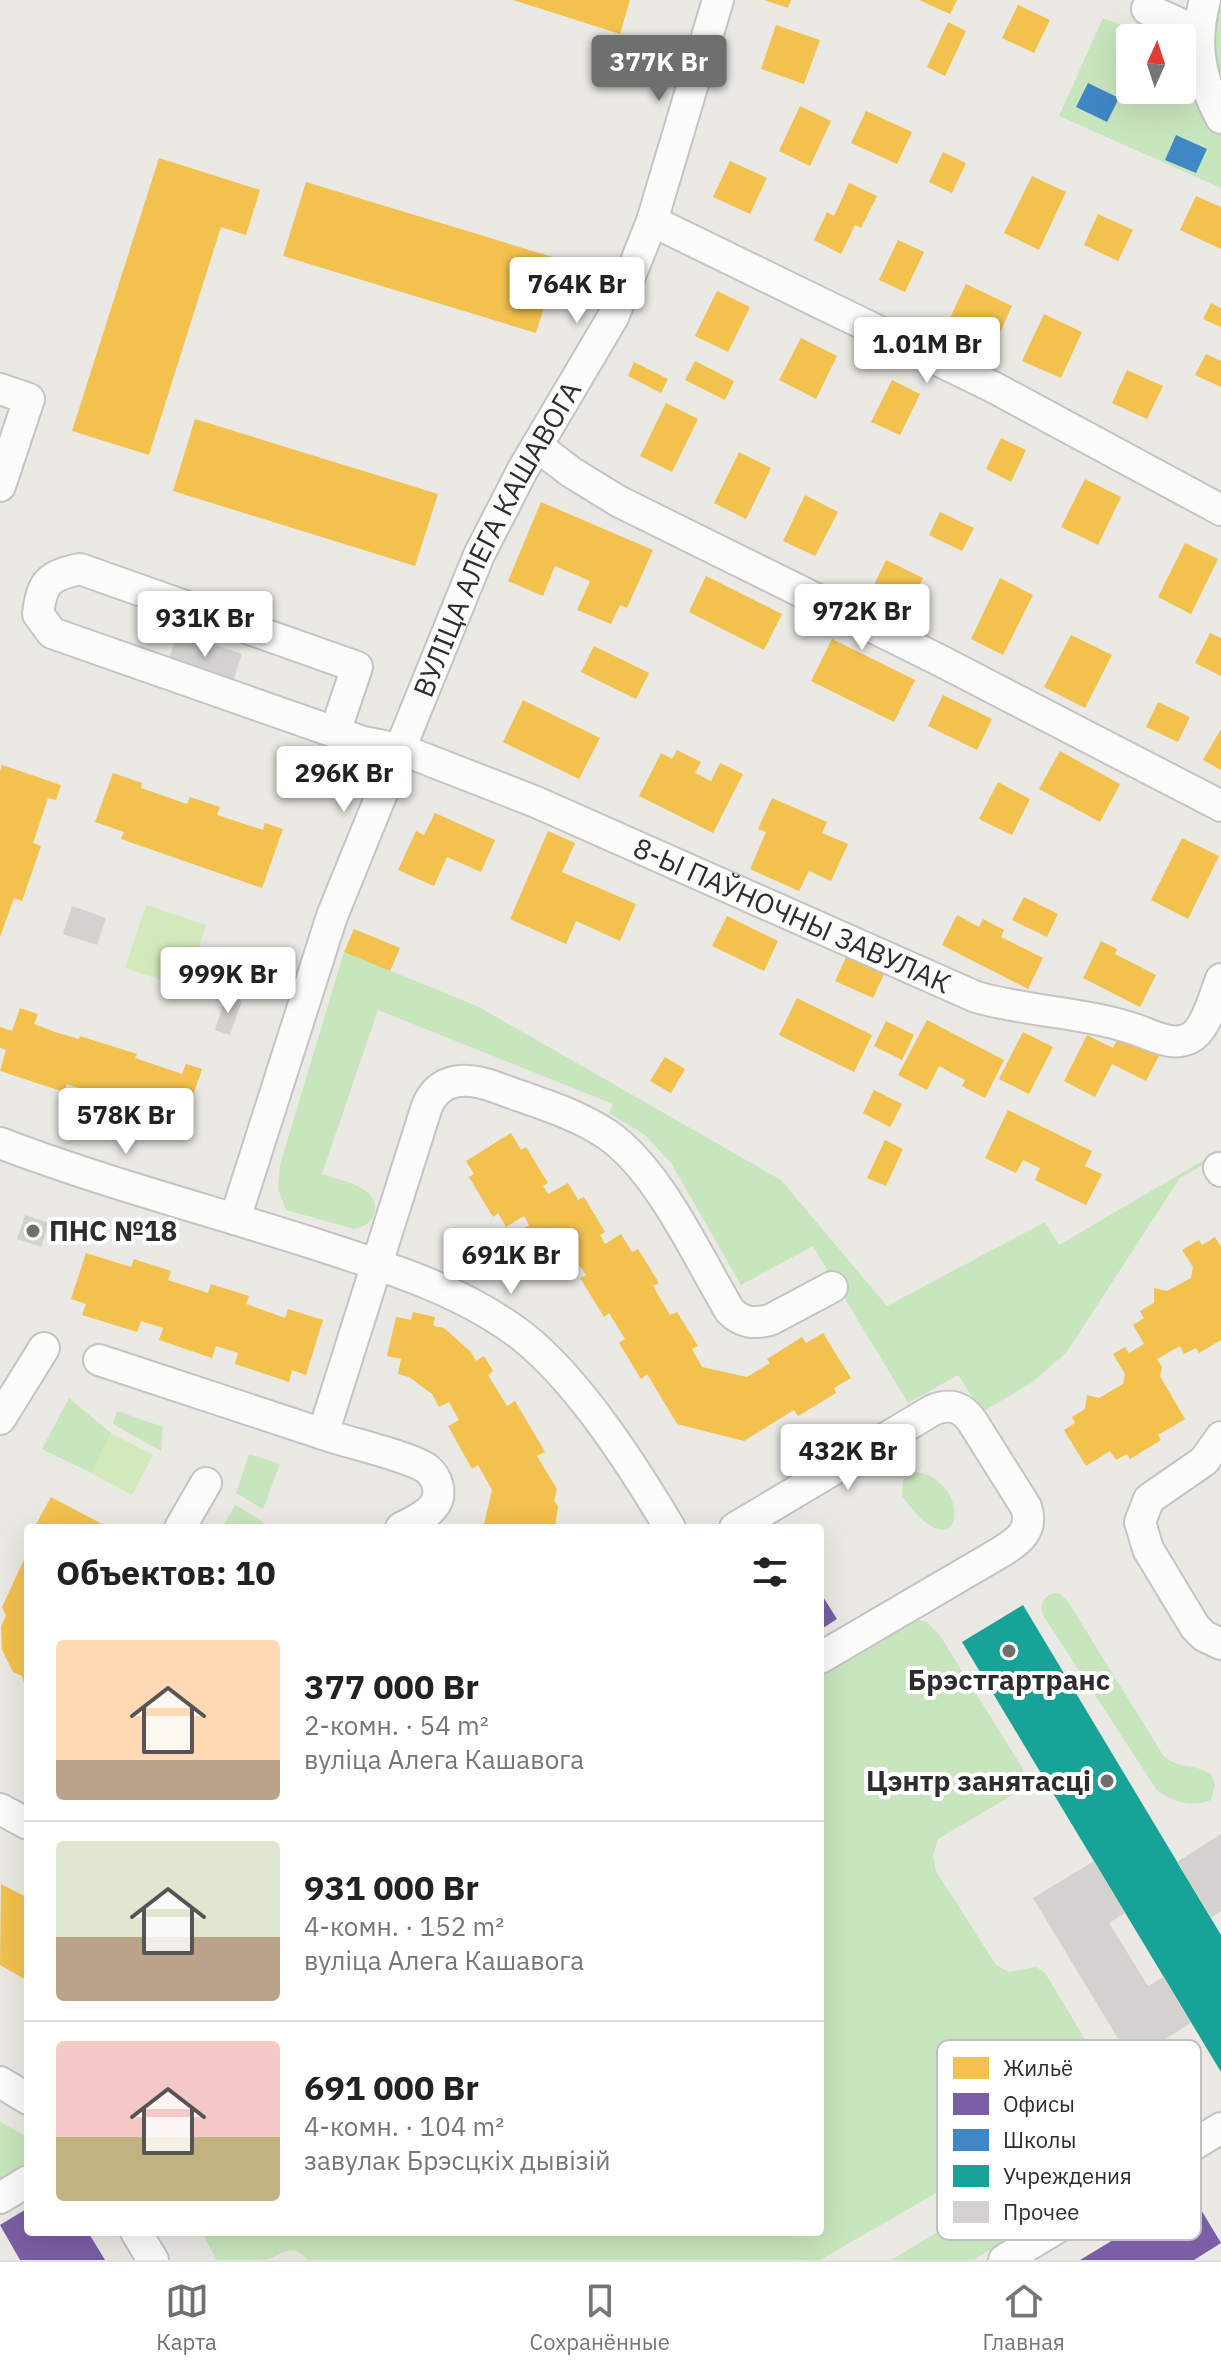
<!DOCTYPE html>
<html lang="ru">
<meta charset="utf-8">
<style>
body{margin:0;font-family:"IBM Plex Sans",sans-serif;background:#f6f6f6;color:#222;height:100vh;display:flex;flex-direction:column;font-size:30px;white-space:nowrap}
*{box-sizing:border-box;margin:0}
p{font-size:26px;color:#767676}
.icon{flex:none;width:44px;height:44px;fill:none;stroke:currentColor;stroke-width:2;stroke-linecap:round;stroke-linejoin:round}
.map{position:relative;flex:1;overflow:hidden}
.sheet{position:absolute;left:24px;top:1524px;width:800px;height:712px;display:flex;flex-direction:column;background:#fff;border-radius:8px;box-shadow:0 8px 32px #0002}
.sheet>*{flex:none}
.needle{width:52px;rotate:3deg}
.buttons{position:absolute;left:1116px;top:24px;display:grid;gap:16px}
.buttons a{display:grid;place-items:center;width:80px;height:80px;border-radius:8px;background:#fff;box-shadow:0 8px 32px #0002;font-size:40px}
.price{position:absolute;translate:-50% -68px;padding:0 18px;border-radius:8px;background:#fff;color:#222;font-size:26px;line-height:52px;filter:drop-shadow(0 2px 4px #0008)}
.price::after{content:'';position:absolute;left:50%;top:48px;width:24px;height:18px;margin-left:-12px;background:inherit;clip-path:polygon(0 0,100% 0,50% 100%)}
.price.current{background:#6f6f6d;color:#fff}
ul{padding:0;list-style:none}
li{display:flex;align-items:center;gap:24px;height:200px;padding:0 32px}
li+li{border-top:2px solid #e0e0e0}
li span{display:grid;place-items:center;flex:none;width:224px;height:160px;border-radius:8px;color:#555}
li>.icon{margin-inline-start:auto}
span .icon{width:96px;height:96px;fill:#fffc;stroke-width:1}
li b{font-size:34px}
h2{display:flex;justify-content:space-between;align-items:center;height:96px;padding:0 32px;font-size:34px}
.tabs{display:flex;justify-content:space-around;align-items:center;height:112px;border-top:2px solid #e0e0e0;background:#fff;font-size:22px;color:#767676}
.tabs a{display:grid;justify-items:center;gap:4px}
.tabs .current{color:#6f6f6d}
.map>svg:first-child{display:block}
.green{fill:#c8e6bd}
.pitch{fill:#d2eabb}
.homes{fill:#f2c14e}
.offices{fill:#7b5ea7}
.schools{fill:#3f88c5}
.public{fill:#17a398}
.building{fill:#d3d2ce}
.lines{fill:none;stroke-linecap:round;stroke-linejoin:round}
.minor-casing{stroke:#c4c4c4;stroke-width:34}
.minor{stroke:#fcfcfb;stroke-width:30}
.poi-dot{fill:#6f6f6d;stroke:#fff;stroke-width:3}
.labels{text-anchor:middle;stroke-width:8;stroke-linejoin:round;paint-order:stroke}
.street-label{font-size:28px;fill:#2d2d2d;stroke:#fff}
.poi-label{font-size:28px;font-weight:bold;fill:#2d2d2d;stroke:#fff;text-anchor:start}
.key{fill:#fff;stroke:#c0c0c0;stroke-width:2}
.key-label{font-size:22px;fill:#2d2d2d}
</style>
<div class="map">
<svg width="1221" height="2260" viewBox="0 0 1221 2260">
<rect width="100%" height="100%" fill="#eae9e4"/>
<!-- green -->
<path class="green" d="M1214,0H1221V100L1208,30Z
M1103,18L1127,27L1121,43L1130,47V90H1182V38H1159L1164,27L1184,37L1221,131V188L1059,116Z
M344,952L477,1006L781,1180L887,1306L1045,1222L1059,1245L1221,1150V1155L1180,1178L1066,1353L1031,1383L982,1412L958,1375L908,1403L813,1246L741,1285L671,1163L645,1135L609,1113L613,1104L378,1010L322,1174C338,1180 383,1187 374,1214C371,1224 362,1227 354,1229L286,1210L278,1189L280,1165Z
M69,1398L111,1433L91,1473L42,1449Z
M117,1411L163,1427L161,1451L113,1424Z
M249,1454L280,1464L263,1509L236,1493Z
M918,1472C976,1485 961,1579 902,1496L903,1480L912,1473Z
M235,1505L262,1521L266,1528H222Z
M1059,1593L1067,1600L1163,1755C1177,1770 1195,1763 1211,1774L1215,1785L1211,1800C1193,1808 1170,1802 1156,1789L1043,1615C1039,1602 1045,1593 1059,1593Z
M915,1619L927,1622L941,1637L1023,1769V1780L1014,1794L938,1839L933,1856L936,1871L996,1965L1009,1972L1036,1967L1045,1973L1145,2138L1141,2149L1058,2198C1027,2198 1034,2151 1002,2155L820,2260H308C289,2239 282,2258 262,2260C247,2260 232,2260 217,2260L201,2232H820V1670Z
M0,2122L28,2137V2170L0,2180Z
M1017,2188C1035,2191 1044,2204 1035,2221L974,2260H891L1006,2191Z"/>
<!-- pitch -->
<path class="pitch" d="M146,905L206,925L186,988L125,968Z
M111,1433L153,1455L132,1495L91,1473Z"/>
<!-- homes -->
<path class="homes" d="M513,0H630L620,34Z
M764,0H791L788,8Z
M919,0H957L950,14Z
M1018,5L1050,20L1034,53L1002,38Z
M948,22L966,31L945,76L927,67Z
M776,25L820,40L804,84L761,69Z
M800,106L831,121L810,166L779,151Z
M866,111L912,132L897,164L851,143Z
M943,152L966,163L952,193L929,182Z
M159,158L260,190L246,235L221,227L149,455L72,431Z
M730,161L767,178L750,214L713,197Z
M1032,176L1066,192L1039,250L1004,233Z
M306,182L559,259L536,333L283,256Z
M849,183L877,196L861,228L855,225L841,254L814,240L827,212L834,216Z
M1196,196L1221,207V249L1180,230Z
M1098,214L1133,230L1118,261L1084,245Z
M898,240L924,252L905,292L879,280Z
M966,284L1012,306L989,357L942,335Z
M717,291L750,307L728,352L695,336Z
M1211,303L1221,308V327L1203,319Z
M1044,314L1082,332L1061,378L1022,361Z
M801,338L837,356L816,399L779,380Z
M1206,354L1221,361V387L1195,375Z
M695,361L734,381L725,400L685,380Z
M634,362L668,379L661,393L628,376Z
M1127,370L1163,386L1147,419L1112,403Z
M892,380L920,394L900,435L871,422Z
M666,403L698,419L672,472L640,456Z
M195,419L438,494L415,566L173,491Z
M1001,438L1026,450L1011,482L986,469Z
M739,452L771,468L746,519L714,503Z
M1085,479L1121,497L1098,545L1061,527Z
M805,495L838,512L815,556L783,541Z
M541,502L653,550L627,608L620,605L611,624L577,610L590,581L555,566L543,596L508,581Z
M940,512L974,528L962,551L929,535Z
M1185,543L1218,559L1191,614L1158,597Z
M886,560L923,578L909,606L872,589Z
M706,576L782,614L764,650L689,612Z
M1000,578L1033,595L1003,655L971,639Z
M1210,633L1221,638V676L1195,663Z
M1071,635L1112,655L1085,708L1044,687Z
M832,639L915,680L894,722L811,681Z
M594,646L649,673L636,699L581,672Z
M943,695L992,719L977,750L928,726Z
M523,700L600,738L579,779L503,742Z
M1158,702L1190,717L1178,742L1146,727Z
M1221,729V770L1203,760Z
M677,750L701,762L695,773L711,781L720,763L743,774L713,833L639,796L661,753L672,759Z
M1060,751L1120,784L1100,822L1039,789Z
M2,765L61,785L56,800L48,798L33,843L41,846L22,901L14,898L0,937V771Z
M113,773L142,783L141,788L187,804L190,797L220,807L217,815L263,830L265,823L283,829L262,888L121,839L124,832L95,822Z
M998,782L1030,799L1012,835L979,819Z
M772,798L827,822L822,833L848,844L831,881L809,871L799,891L750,869L766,832L758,829Z
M435,813L495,840L481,872L447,857L434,886L398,870L416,831L424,835Z
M548,831L575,843L562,872L636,904L620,941L576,921L566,944L510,919Z
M1182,838L1219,856L1188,919L1151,900Z
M1024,897L1058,914L1047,937L1012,920Z
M957,915L979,927L983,919L1004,930L1001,937L1043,958L1028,989L942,945Z
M727,916L778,941L764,971L712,946Z
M354,929L400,948L390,971L344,952Z
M1101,941L1117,949L1115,954L1156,975L1140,1007L1083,978Z
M846,957L884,974L873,998L835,981Z
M797,998L872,1035L854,1072L779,1035Z
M20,1008L38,1014L34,1024L55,1032L79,1039L80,1036L137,1054L135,1058L182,1074L186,1064L202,1069L181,1132L115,1110L118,1101L67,1084L64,1092L0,1071L6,1050L0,1048V1027L12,1031Z
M927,1020L1004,1060L985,1098L962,1086L965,1080L939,1066L927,1090L898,1075Z
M886,1021L914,1035L902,1060L874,1046Z
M1023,1032L1053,1047L1029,1094L999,1079Z
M1087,1035L1113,1048L1119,1036L1159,1056L1146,1081L1112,1064L1095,1097L1064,1081Z
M665,1057L685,1069L671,1093L650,1081Z
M874,1090L902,1104L890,1127L863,1113Z
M1008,1110L1092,1151L1085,1166L1102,1174L1086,1205L1035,1180L1040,1168L1023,1160L1016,1173L985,1158Z
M511,1133L521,1150L526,1147L548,1183L543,1186L548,1194L568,1183L578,1200L584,1197L605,1232L600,1235L605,1244L621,1234L632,1252L638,1249L659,1283L653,1286L670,1315L677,1312L698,1346L692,1349L702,1367L747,1377L770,1363L767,1359L802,1337L806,1343L823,1333L851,1378L834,1388L836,1393L798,1416L794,1410L744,1441L677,1424L647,1374L641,1379L619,1343L625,1339L609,1313L604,1317L580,1278L586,1275L580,1266L561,1277L553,1264L548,1266L525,1228L529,1225L524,1216L506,1227L498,1213L493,1217L469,1177L474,1174L466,1161Z
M885,1140L903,1149L886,1186L867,1178Z
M1215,1237L1221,1247V1340L1199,1353L1196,1348L1184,1354L1180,1346L1157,1359L1162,1367L1160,1376L1185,1419L1158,1435L1161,1440L1130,1459L1127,1454L1116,1460L1110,1451L1086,1466L1064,1430L1075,1423L1072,1417L1085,1409L1087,1395L1099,1398L1123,1384L1125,1374L1113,1354L1125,1347L1129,1353L1144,1344L1133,1325L1144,1318L1140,1311L1154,1303V1288L1167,1291L1191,1278L1193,1267L1182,1250L1199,1240L1202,1245Z
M86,1253L131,1267L134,1259L171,1271L168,1280L208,1293L211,1284L249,1296L246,1304L285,1318L288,1309L323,1320L306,1375L292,1370L289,1382L235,1364L238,1353L216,1346L212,1358L159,1340L163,1328L141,1321L137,1332L82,1315L86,1304L71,1299Z
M413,1312L435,1317L433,1326L444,1328L471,1352L476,1361L484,1356L493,1371L488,1375L507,1406L515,1401L545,1452L537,1456L557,1489L554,1501L558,1506L555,1528H483L492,1490L478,1465L472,1469L448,1426L459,1420L449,1402L439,1407L432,1394L409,1377L398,1374L401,1359L387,1356L396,1317L411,1320Z
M51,1497L104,1525L102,1528H34Z
M28,1551V1688L25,1686L22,1676L13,1672L2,1650L1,1626L6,1616L2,1607Z
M1,1884L28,1898V1981L0,1965Z"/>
<!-- offices -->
<path class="offices" d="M820,1592L837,1619L820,1630Z
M1191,2193L1221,2243L1194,2260H1080Z
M28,2208V2232H88L105,2260H20L0,2225Z"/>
<!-- schools -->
<path class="schools" d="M1127,27L1146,34L1144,38H1130V47L1121,43Z
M1088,83L1119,98L1107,122L1076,107Z
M1176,135L1207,149L1196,173L1165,160Z"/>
<!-- public -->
<path class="public" d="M1023,1605L1221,1935V2072L962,1642Z"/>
<!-- building -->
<path class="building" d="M178,632L242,654L231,687L167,664Z
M72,906L106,918L97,945L63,934Z
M242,947L257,953L246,987L231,982Z
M226,996L242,1001L230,1035L215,1030Z
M25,1215L49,1223L41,1247L17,1239Z
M1221,1834V1911L1211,1918L1177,1862Z
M1094,1861L1125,1913L1109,1923L1148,1986L1164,1977L1191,2023L1131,2060L1033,1898Z"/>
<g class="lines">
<defs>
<g id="minor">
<path d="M1205,0C1193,44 1200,79 1221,118"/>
<path d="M1147,9L1198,32"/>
<path d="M652,221L993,387L1221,510"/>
<path d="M0,389L29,399L0,486"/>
<path d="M537,446L571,472L618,501L941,661L1221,806"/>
<path id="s1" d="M335,732L357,667L80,569C49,576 42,581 38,614L52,633L363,742L400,749L536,802L976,997C1029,1012 1085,1012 1137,1030C1154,1036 1173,1047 1190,1038C1207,1029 1214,996 1221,979"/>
<path d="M0,1143C102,1182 209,1210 312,1243C385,1267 461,1289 522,1336C579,1381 633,1466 670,1528"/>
<path d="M1219,1168L1221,1171"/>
<path id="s2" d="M235,1219L332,916L479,555L522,471L613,317L637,259L652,221L718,0"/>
<path d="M99,1360L323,1434"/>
<path d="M0,1419L44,1348"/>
<path d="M1221,1437L1204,1461L1149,1499L1140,1522L1148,1549L1195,1627L1204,1636L1221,1644"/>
<path d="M180,1528L206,1483"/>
<path d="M401,1528C412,1522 425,1517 433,1507C443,1495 438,1477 426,1468C405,1455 349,1443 323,1434L427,1106C440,1076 468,1077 495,1087C532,1101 574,1112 608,1135C660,1172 697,1256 730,1311C742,1323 754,1324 770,1320L832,1287"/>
<path d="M735,1528L933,1410C950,1403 962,1407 972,1421L1026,1507C1034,1530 1019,1541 1001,1552L820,1658"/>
<path d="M0,1809L28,1824"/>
<path d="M0,2082L28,2099"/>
<path d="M0,2198L28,2181"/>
<path d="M136,2232L153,2260"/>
<path d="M1004,2260L1221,2128"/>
</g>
</defs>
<!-- minor casing -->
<use href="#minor" class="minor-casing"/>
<!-- minor -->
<use href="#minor" class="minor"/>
</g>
<!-- markers -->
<g class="poi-dot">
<circle cx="33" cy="1231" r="8"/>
<circle cx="1009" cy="1651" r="8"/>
<circle cx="1107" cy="1781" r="8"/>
</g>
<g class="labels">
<!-- street labels -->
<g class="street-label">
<text dy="10" stroke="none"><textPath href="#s2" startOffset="730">ВУЛІЦА АЛЕГА КАШАВОГА</textPath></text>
<text dy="10" stroke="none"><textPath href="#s1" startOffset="1248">8-Ы ПАЎНОЧНЫ ЗАВУЛАК</textPath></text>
</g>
<!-- poi labels -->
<g class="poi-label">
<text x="49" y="1241">ПНС №18</text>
<text x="1009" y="1690" text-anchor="middle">Брэстгартранс</text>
<text x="1091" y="1791" text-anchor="end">Цэнтр занятасці</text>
</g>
</g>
<!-- legend -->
<rect x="937" y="2040" width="264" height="200" rx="12" class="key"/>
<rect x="953" y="2057" width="36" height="22" fill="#f2c14e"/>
<rect x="953" y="2093" width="36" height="22" fill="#7b5ea7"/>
<rect x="953" y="2129" width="36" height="22" fill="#3f88c5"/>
<rect x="953" y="2165" width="36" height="22" fill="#17a398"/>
<rect x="953" y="2201" width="36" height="22" fill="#d3d2ce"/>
<g class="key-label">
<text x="1003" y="2076">Жильё</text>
<text x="1003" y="2112">Офисы</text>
<text x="1003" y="2148">Школы</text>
<text x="1003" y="2184">Учреждения</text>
<text x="1003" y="2220">Прочее</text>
</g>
</svg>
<div class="buttons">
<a><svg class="needle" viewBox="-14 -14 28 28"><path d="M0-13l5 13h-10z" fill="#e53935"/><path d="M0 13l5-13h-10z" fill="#767676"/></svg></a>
</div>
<b class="price current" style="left:659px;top:103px">377K Br</b>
<b class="price" style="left:577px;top:325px">764K Br</b>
<b class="price" style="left:927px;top:385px">1.01M Br</b>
<b class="price" style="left:862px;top:652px">972K Br</b>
<b class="price" style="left:205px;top:659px">931K Br</b>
<b class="price" style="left:344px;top:814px">296K Br</b>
<b class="price" style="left:228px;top:1015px">999K Br</b>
<b class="price" style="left:126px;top:1156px">578K Br</b>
<b class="price" style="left:511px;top:1296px">691K Br</b>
<b class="price" style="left:848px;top:1492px">432K Br</b>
<section class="sheet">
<h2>Объектов: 10<svg class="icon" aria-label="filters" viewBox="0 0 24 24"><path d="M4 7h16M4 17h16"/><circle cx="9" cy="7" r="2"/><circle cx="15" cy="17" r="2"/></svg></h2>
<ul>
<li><span style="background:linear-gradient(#ffd9b3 75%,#b9a48a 0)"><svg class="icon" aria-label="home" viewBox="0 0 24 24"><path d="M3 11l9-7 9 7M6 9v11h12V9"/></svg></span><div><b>377 000 Br</b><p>2-комн. · 54 m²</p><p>вуліца Алега Кашавога</p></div></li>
<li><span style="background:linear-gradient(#dfe7d0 60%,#b9a48a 0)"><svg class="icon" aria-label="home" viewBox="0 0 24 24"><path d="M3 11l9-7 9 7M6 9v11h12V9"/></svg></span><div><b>931 000 Br</b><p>4-комн. · 152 m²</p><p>вуліца Алега Кашавога</p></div></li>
<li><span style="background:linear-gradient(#f6c9c9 60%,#c2b280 0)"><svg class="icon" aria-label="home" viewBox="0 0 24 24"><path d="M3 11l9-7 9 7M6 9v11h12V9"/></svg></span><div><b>691 000 Br</b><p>4-комн. · 104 m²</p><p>завулак Брэсцкіх дывізій</p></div></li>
</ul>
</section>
</div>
<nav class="tabs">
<a class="current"><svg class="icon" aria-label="map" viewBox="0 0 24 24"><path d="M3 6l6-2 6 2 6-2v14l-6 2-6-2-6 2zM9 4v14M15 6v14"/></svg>Карта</a>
<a><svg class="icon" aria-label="saved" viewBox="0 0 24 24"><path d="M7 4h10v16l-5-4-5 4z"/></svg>Сохранённые</a>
<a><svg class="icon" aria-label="home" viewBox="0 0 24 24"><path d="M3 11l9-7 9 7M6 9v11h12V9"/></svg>Главная</a>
</nav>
